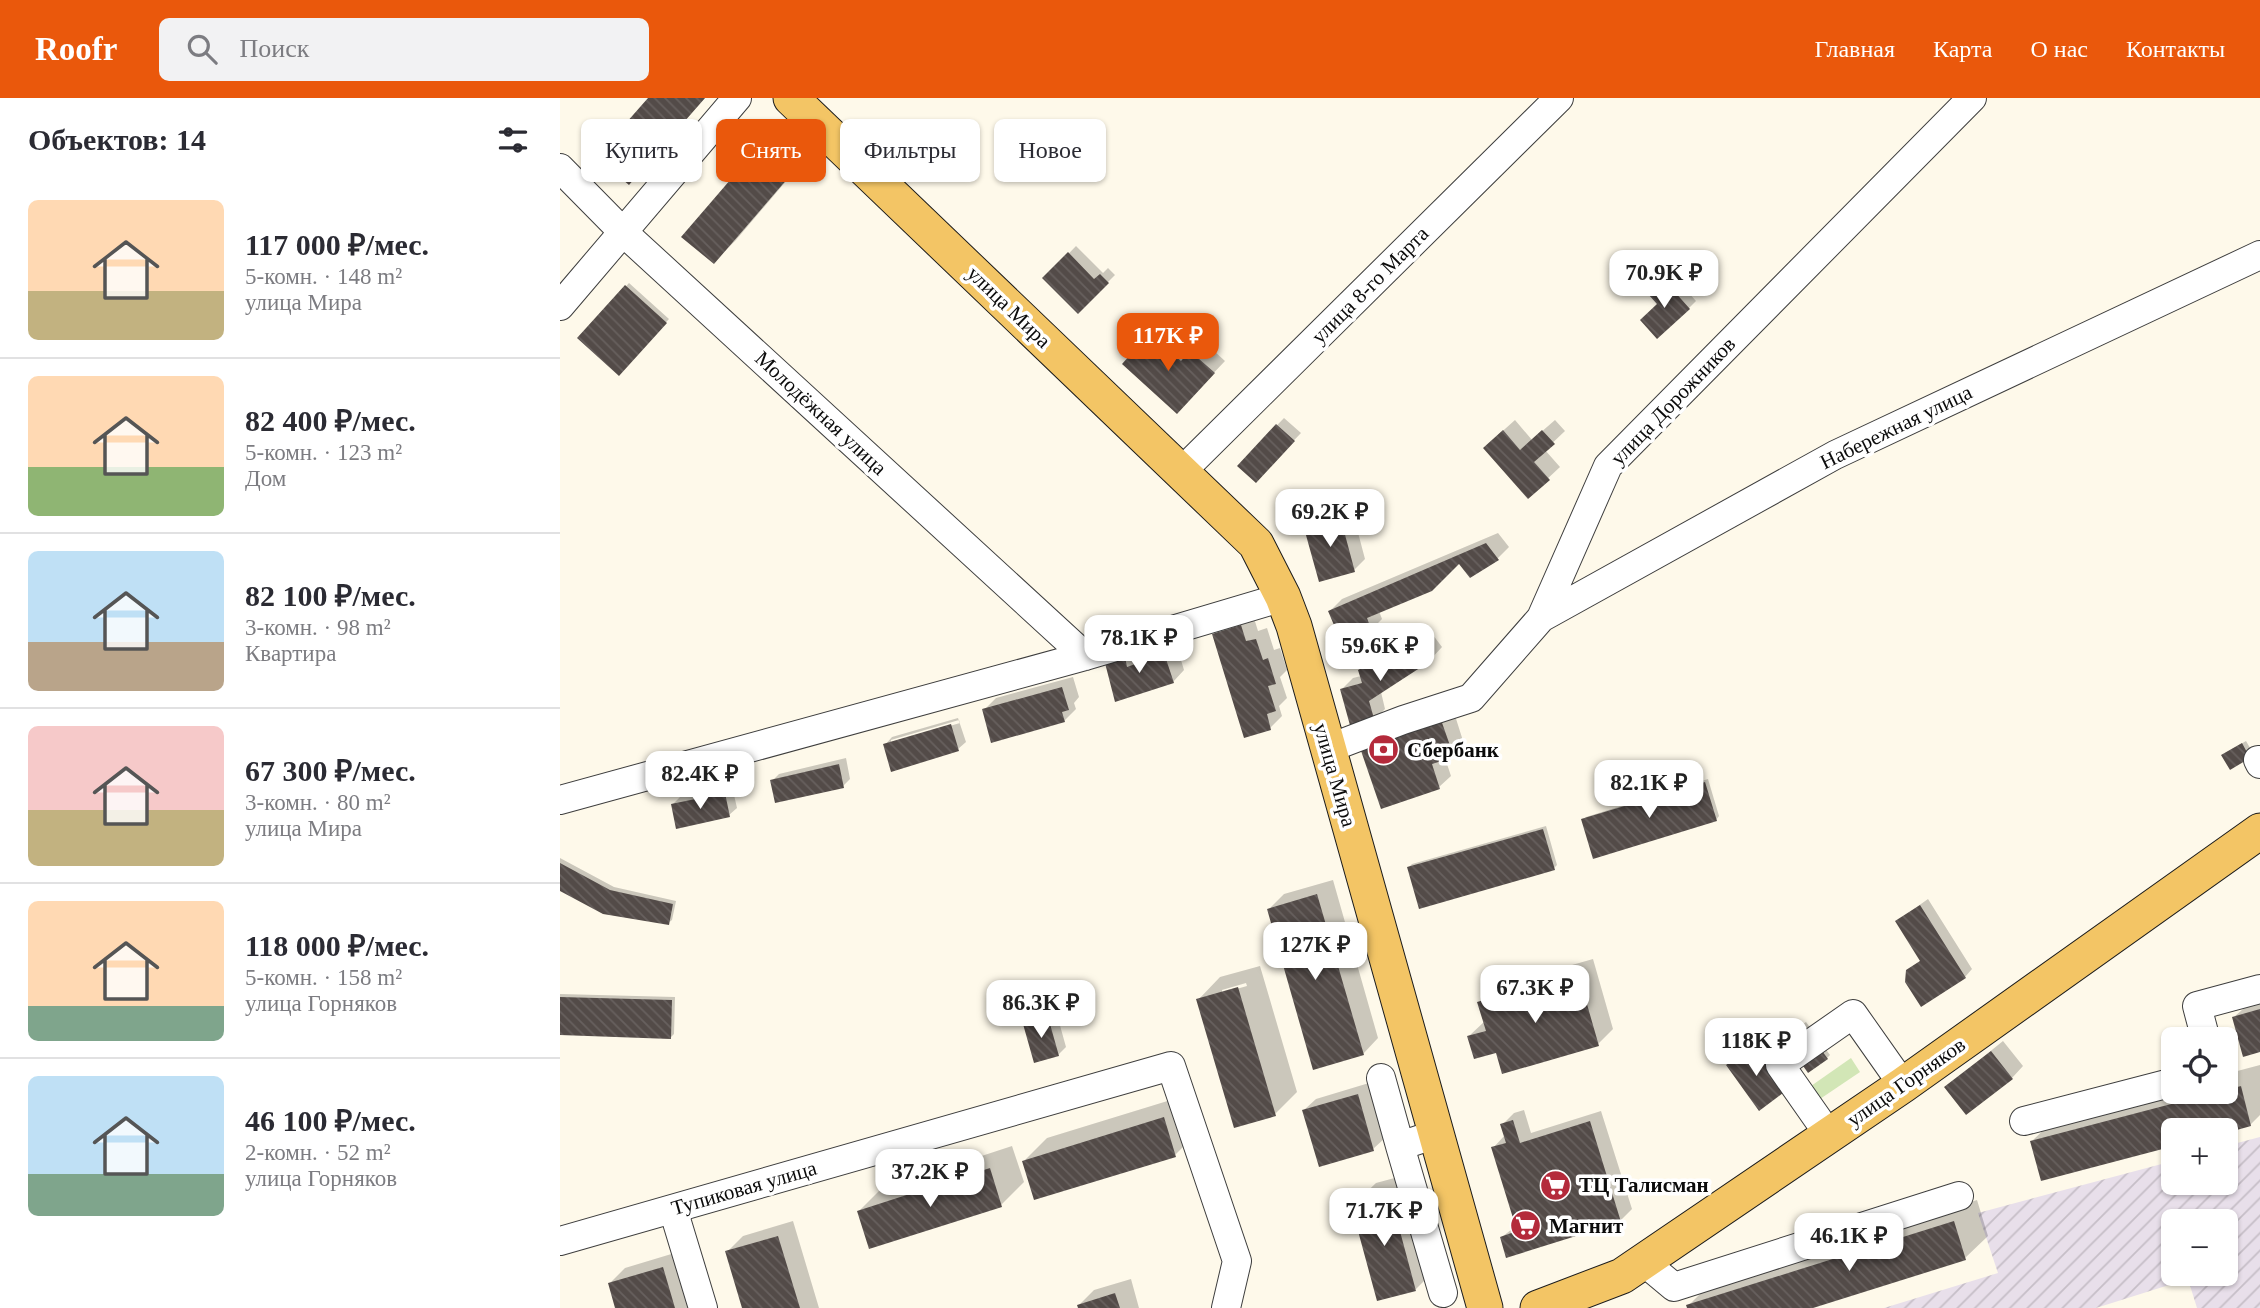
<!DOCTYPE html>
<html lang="ru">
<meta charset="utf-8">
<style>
body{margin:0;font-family:Georgia,serif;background:#f2f2f3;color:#2b2b33;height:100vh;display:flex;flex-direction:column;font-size:26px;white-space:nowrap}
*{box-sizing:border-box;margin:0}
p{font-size:23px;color:#7c7c81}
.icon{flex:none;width:38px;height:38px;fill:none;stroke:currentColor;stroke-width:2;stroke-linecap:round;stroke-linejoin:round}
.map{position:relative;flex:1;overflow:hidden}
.drawer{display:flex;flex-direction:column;background:#fff;width:560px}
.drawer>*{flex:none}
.top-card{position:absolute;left:21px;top:21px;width:665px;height:63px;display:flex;gap:14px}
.buttons{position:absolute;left:1601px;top:929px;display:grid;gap:14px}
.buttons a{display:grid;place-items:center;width:77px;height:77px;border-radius:10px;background:#fff;box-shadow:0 2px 5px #0004;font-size:35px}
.price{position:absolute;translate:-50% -60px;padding:0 16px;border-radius:14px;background:#fff;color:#222;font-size:23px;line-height:46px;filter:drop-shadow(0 2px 4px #0008)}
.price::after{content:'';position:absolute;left:50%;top:42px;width:21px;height:16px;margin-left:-10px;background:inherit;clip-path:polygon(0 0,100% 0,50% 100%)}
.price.on{background:#ea580c;color:#fff}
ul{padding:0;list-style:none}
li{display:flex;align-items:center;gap:21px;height:175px;padding:0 28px}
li+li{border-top:2px solid #e1e1e2}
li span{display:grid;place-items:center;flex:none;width:196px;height:140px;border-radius:10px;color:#555}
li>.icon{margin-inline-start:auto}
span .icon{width:84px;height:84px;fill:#fffc;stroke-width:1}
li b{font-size:30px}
h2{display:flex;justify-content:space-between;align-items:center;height:84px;padding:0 28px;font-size:30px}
.chip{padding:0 24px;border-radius:10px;background:#fff;box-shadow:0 2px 5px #0004;font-size:24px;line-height:63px}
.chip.on{background:#ea580c;color:#fff}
header{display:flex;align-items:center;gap:42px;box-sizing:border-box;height:98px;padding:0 35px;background:#ea580c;color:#fff}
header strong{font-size:33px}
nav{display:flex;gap:38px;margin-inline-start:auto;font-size:24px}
.search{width:490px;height:63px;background:#f2f2f3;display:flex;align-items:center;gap:18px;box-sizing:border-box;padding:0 24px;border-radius:10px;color:#7c7c81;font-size:26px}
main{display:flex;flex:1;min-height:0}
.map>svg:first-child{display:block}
.industrial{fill:url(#industrial-furrows);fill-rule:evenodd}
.grass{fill:#d2e6b6}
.shadow{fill:#0003;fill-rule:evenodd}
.building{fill:url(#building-back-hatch)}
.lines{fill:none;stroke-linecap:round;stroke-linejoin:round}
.minor-casing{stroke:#3e3e3e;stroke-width:30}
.major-casing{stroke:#1c1c1c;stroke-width:37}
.minor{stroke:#fff;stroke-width:28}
.major{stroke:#f3c565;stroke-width:35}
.labels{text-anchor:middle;stroke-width:7;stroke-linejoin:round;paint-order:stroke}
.street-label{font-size:21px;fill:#0b0b0b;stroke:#fff}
.poi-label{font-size:21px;font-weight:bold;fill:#0b0b0b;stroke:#fff;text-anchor:start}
</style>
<header>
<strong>Roofr</strong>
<div class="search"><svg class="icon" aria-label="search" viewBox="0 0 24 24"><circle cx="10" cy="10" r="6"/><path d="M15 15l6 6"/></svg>Поиск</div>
<nav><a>Главная</a><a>Карта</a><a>О нас</a><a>Контакты</a></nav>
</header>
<main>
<section class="drawer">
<h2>Объектов: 14<svg class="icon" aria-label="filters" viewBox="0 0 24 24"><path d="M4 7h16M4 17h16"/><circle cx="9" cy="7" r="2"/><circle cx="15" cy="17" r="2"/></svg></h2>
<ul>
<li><span style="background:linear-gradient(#ffd9b3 65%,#c2b280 0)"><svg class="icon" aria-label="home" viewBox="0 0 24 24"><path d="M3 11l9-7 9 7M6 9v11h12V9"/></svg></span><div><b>117 000 ₽/мес.</b><p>5-комн. · 148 m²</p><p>улица Мира</p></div></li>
<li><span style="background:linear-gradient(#ffd9b3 65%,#8fb573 0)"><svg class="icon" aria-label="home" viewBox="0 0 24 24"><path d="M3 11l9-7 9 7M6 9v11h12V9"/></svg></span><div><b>82 400 ₽/мес.</b><p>5-комн. · 123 m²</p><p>Дом</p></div></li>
<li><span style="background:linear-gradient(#bfe0f5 65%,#b9a48a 0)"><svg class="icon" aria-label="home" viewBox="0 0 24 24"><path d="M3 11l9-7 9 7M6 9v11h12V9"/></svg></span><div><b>82 100 ₽/мес.</b><p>3-комн. · 98 m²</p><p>Квартира</p></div></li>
<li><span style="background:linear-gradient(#f6c9c9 60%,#c2b280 0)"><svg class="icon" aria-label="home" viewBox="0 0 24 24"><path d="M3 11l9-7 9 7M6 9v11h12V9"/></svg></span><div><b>67 300 ₽/мес.</b><p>3-комн. · 80 m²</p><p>улица Мира</p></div></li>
<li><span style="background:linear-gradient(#ffd9b3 75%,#7fa58c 0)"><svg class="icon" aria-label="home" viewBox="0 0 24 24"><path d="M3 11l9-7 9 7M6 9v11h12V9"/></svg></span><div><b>118 000 ₽/мес.</b><p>5-комн. · 158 m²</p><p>улица Горняков</p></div></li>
<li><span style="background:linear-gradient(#bfe0f5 70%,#7fa58c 0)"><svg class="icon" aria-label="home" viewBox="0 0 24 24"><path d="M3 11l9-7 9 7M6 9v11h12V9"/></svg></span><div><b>46 100 ₽/мес.</b><p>2-комн. · 52 m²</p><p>улица Горняков</p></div></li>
</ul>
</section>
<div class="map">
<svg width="1700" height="1210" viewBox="0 0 1700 1210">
<defs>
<pattern id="industrial-furrows" width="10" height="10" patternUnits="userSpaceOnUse" patternTransform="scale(1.75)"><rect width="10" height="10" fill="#e8dfea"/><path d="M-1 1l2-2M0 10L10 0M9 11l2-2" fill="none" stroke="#c6bec7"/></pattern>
<pattern id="building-back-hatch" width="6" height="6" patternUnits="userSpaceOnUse" patternTransform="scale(1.75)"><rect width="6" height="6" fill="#534b48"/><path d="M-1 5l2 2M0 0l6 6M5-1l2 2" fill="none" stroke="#67605e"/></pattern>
</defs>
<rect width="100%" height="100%" fill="#fef9ea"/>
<!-- industrial -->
<path class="industrial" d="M1700,1039V1210H1637L1628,1181L1536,1210H1324L1438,1175L1418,1115L1613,1063L1614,1085H1666V1048ZM1614,1124H1666V1176H1614Z"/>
<!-- grass -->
<path class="grass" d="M1291,960L1300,974L1260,1001L1251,988Z"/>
<!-- shadow -->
<path class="shadow" d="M90,0H145L69,84Z
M225,24L255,49L176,142L154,164L203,46Z
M516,148L543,175L548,170L555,177L518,214L485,180Z
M1112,176L1136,203L1129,210L1099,206L1091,196Z
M69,185L109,221L59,276L19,240Z
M603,225L633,252L643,243L665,263L628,302L564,265Z
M724,320L741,335L696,382L679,367Z
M955,322L972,342L995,322L1005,333L985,352L1000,369L968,399L936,339Z
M791,408L805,461L794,472L746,431L757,419Z
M938,435L949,449L938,460L899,464L819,513L822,521L811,532L770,513L782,501Z
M693,517L698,533L707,530L714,552L720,550L727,572L720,579L727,600L719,608L722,618L710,630L654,537L666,525Z
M613,536L624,572L613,584L547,565L576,549L579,558L589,555Z
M873,537L882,549L871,561L821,594L825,611L814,622L782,591L793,580L801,578L800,573L811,561L854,538L860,547Z
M513,579L519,599L514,605L516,611L504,623L424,612L436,600Z
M892,608L904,646L893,657L885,660L891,678L879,689L822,709Z
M398,620L406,644L398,651L325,647L332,639ZM399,622L400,625L331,645V642Z
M1686,643L1693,655L1667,654Z
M286,660L290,681L283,688L212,683L219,676Z
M1148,681L1159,718L1156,722H1023L1026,719Z
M172,688L177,710L169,717L113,706L120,699Z
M986,728L997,767L994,770L849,769L852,766Z
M0,760L54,789L116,803L112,822L108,825L0,791Z
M773,782L818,940L803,956L709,811L724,796Z
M1368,801L1412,871L1405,879L1348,873L1361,862L1337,823Z
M1033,861L1053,931L1038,946L937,953L909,938L925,923L919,905L935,889Z
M700,868L737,994L715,1016L638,902L660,879ZM686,885L687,888L662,895V892Z
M0,896L115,899L114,936L111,939L0,935Z
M1700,896V952L1674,919Z
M496,913L506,949L498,957L465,927L472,919Z
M1246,924L1270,957L1267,960L1228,936Z
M1202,940L1233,984L1168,967Z
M1443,943L1463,968L1452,980L1386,989Z
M1700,967V1017L1690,1027L1666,1033L1614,1032L1472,1043L1495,1021L1614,994H1666V976Z
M809,985L825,1040L813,1051L744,1012L756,1001Z
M627,997L638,1034L615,1057L464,1063L487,1040Z
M964,1012L971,1035L1041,1013L1072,1111L1060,1123L942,1139L957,1127L933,1050L945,1037L942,1027L954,1015Z
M452,1048L464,1084L441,1107L310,1149L299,1113L321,1091Z
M853,1075L878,1169L856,1191L818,1201L793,1107L816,1085Z
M1417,1102L1428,1138L1405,1160L1247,1210H1129L1128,1208L1151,1185Z
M233,1123L259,1210H184L167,1154L183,1138Z
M118,1154L134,1210H57L50,1185L65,1170Z
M571,1181L579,1210H520L519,1207L534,1192Z"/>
<!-- building -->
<path class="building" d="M88,0H145L69,87L36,59Z
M202,45L234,73L154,166L121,139Z
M508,154L534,181L540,176L549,185L518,216L482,180Z
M1104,182L1130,211L1097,241L1080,222L1097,206L1088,196Z
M65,187L107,225L59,278L17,240Z
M590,235L621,263L630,253L655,275L617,316L562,266Z
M716,326L735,343L696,385L677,368Z
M943,332L960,352L982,332L995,346L974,364L990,382L968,401L923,350Z
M780,418L795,474L759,484L744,430Z
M926,445L939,462L910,480L899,466L872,493L807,520L812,534L782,546L768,513Z
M681,527L686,543L696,541L703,562L708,560L716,586L708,588L716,613L707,616L711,632L684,640L652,536Z
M601,546L614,585L555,604L545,565L565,559L567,569L589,561L586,551Z
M860,547L872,562L809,603L815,624L791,631L780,591L802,585L798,572L842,549L848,557Z
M502,589L509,612L502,614L505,624L431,645L422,611Z
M880,619L894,659L872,666L880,691L821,711L799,647Z
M391,626L399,653L331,674L323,646Z
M1682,645L1690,660L1670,672L1661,657Z
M279,666L284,690L215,705L210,682Z
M1145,684L1157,723L1033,761L1021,721Z
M165,695L170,719L116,731L111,706Z
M983,731L995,772L859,811L847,769Z
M0,765L50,792L113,806L109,827L43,816L0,793Z
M757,796L804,957L753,972L707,811Z
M1360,807L1406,880L1361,909L1345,884L1346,872L1360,863L1335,823Z
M1018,875L1039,948L942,976L936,955L914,961L907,938L926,933L917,904Z
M678,889L716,1018L674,1030L636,901Z
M0,899L112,902L111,941L0,937Z
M1700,911V954L1683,959L1672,919Z
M488,919L499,958L474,965L463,926Z
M1242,926L1268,961L1248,975L1223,939Z
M1194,946L1227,992L1199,1013L1166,967Z
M1431,953L1453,981L1406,1017L1384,989Z
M1681,988L1691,1028L1666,1035V1032H1614V1048L1481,1083L1470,1043L1657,994H1666V992Z
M798,996L814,1053L759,1069L742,1012Z
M604,1019L616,1059L474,1102L462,1063Z
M953,1022L960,1045L1030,1023L1061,1124L946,1160L940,1139L957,1133L931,1049L946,1045L940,1026Z
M430,1070L442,1109L309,1151L297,1113Z
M830,1096L856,1193L817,1203L791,1107Z
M1394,1123L1406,1162L1253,1210H1127L1126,1207Z
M218,1138L240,1210H182L165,1153Z
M103,1169L115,1210H55L48,1185Z
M555,1195L560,1210H518L517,1207Z"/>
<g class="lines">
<defs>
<path id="minor" d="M0,70L63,134L525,558
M0,208L177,0
M621,374L999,0
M981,520L1275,357L1700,157
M767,651L843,622L911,600L981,520L1048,368L1412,0
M1698,662L1700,666
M0,702L525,558L723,499
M1646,942L1637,908L1700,891
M821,980L840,1048
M1464,1023L1614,984
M876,1036L840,1048L883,1195
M1269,1037L1220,967L1293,916L1343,987
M113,1111L143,1210
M0,1143L611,968L677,1163L666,1210
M1084,1164L1114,1189L1399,1098"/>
<path id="major" d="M231,0L696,446L723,499L734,528L925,1210
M978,1210L1062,1178L1343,987L1700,733"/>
</defs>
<!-- minor casing -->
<use href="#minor" class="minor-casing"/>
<!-- major casing -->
<use href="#major" class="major-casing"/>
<!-- minor -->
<use href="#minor" class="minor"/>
<!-- major -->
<use href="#major" class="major"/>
</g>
<!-- icons -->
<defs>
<symbol id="bank-disc" viewBox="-11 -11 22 22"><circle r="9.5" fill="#b42a3b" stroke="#fff"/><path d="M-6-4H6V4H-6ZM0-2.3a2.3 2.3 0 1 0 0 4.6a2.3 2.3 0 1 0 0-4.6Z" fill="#fff"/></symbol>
<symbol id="supermarket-disc" viewBox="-11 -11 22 22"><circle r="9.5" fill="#b42a3b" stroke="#fff"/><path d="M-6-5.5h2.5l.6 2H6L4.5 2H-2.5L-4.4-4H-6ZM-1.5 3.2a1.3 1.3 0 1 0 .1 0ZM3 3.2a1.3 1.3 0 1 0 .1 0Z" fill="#fff"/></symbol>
</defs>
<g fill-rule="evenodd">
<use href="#bank-disc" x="806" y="634" width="35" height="35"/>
<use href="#supermarket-disc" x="978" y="1070" width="35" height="35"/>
<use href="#supermarket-disc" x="948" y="1110" width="35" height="35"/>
</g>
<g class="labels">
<!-- street labels -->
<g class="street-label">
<text transform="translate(810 187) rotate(-45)" y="7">улица 8-го Марта</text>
<text transform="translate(449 209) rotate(44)" y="7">улица Мира</text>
<text transform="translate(1113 303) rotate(-46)" y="7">улица Дорожников</text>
<text transform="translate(261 315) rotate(43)" y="7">Молодёжная улица</text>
<text transform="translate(1336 329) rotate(-26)" y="7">Набережная улица</text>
<text transform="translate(775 677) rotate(74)" y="7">улица Мира</text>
<text transform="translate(1346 984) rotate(-35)" y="7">улица Горняков</text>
<text transform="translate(184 1090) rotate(-16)" y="7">Тупиковая улица</text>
</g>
<!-- poi labels -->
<g class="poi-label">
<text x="847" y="659">Сбербанк</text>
<text x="1019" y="1094">ТЦ Талисман</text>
<text x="989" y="1135">Магнит</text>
</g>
</g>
</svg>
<div class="buttons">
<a><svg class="icon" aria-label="locate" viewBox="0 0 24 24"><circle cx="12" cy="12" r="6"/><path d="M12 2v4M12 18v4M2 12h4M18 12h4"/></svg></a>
<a>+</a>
<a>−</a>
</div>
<b class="price" style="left:1104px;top:212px">70.9K ₽</b>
<b class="price on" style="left:608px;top:275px">117K ₽</b>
<b class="price" style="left:770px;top:451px">69.2K ₽</b>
<b class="price" style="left:579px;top:577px">78.1K ₽</b>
<b class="price" style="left:820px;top:585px">59.6K ₽</b>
<b class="price" style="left:140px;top:713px">82.4K ₽</b>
<b class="price" style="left:1089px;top:722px">82.1K ₽</b>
<b class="price" style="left:755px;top:884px">127K ₽</b>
<b class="price" style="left:975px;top:927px">67.3K ₽</b>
<b class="price" style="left:481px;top:942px">86.3K ₽</b>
<b class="price" style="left:1196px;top:980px">118K ₽</b>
<b class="price" style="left:370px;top:1111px">37.2K ₽</b>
<b class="price" style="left:824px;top:1150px">71.7K ₽</b>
<b class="price" style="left:1289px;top:1175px">46.1K ₽</b>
<div class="top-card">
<a class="chip">Купить</a>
<a class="chip on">Снять</a>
<a class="chip">Фильтры</a>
<a class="chip">Новое</a>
</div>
</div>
</main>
